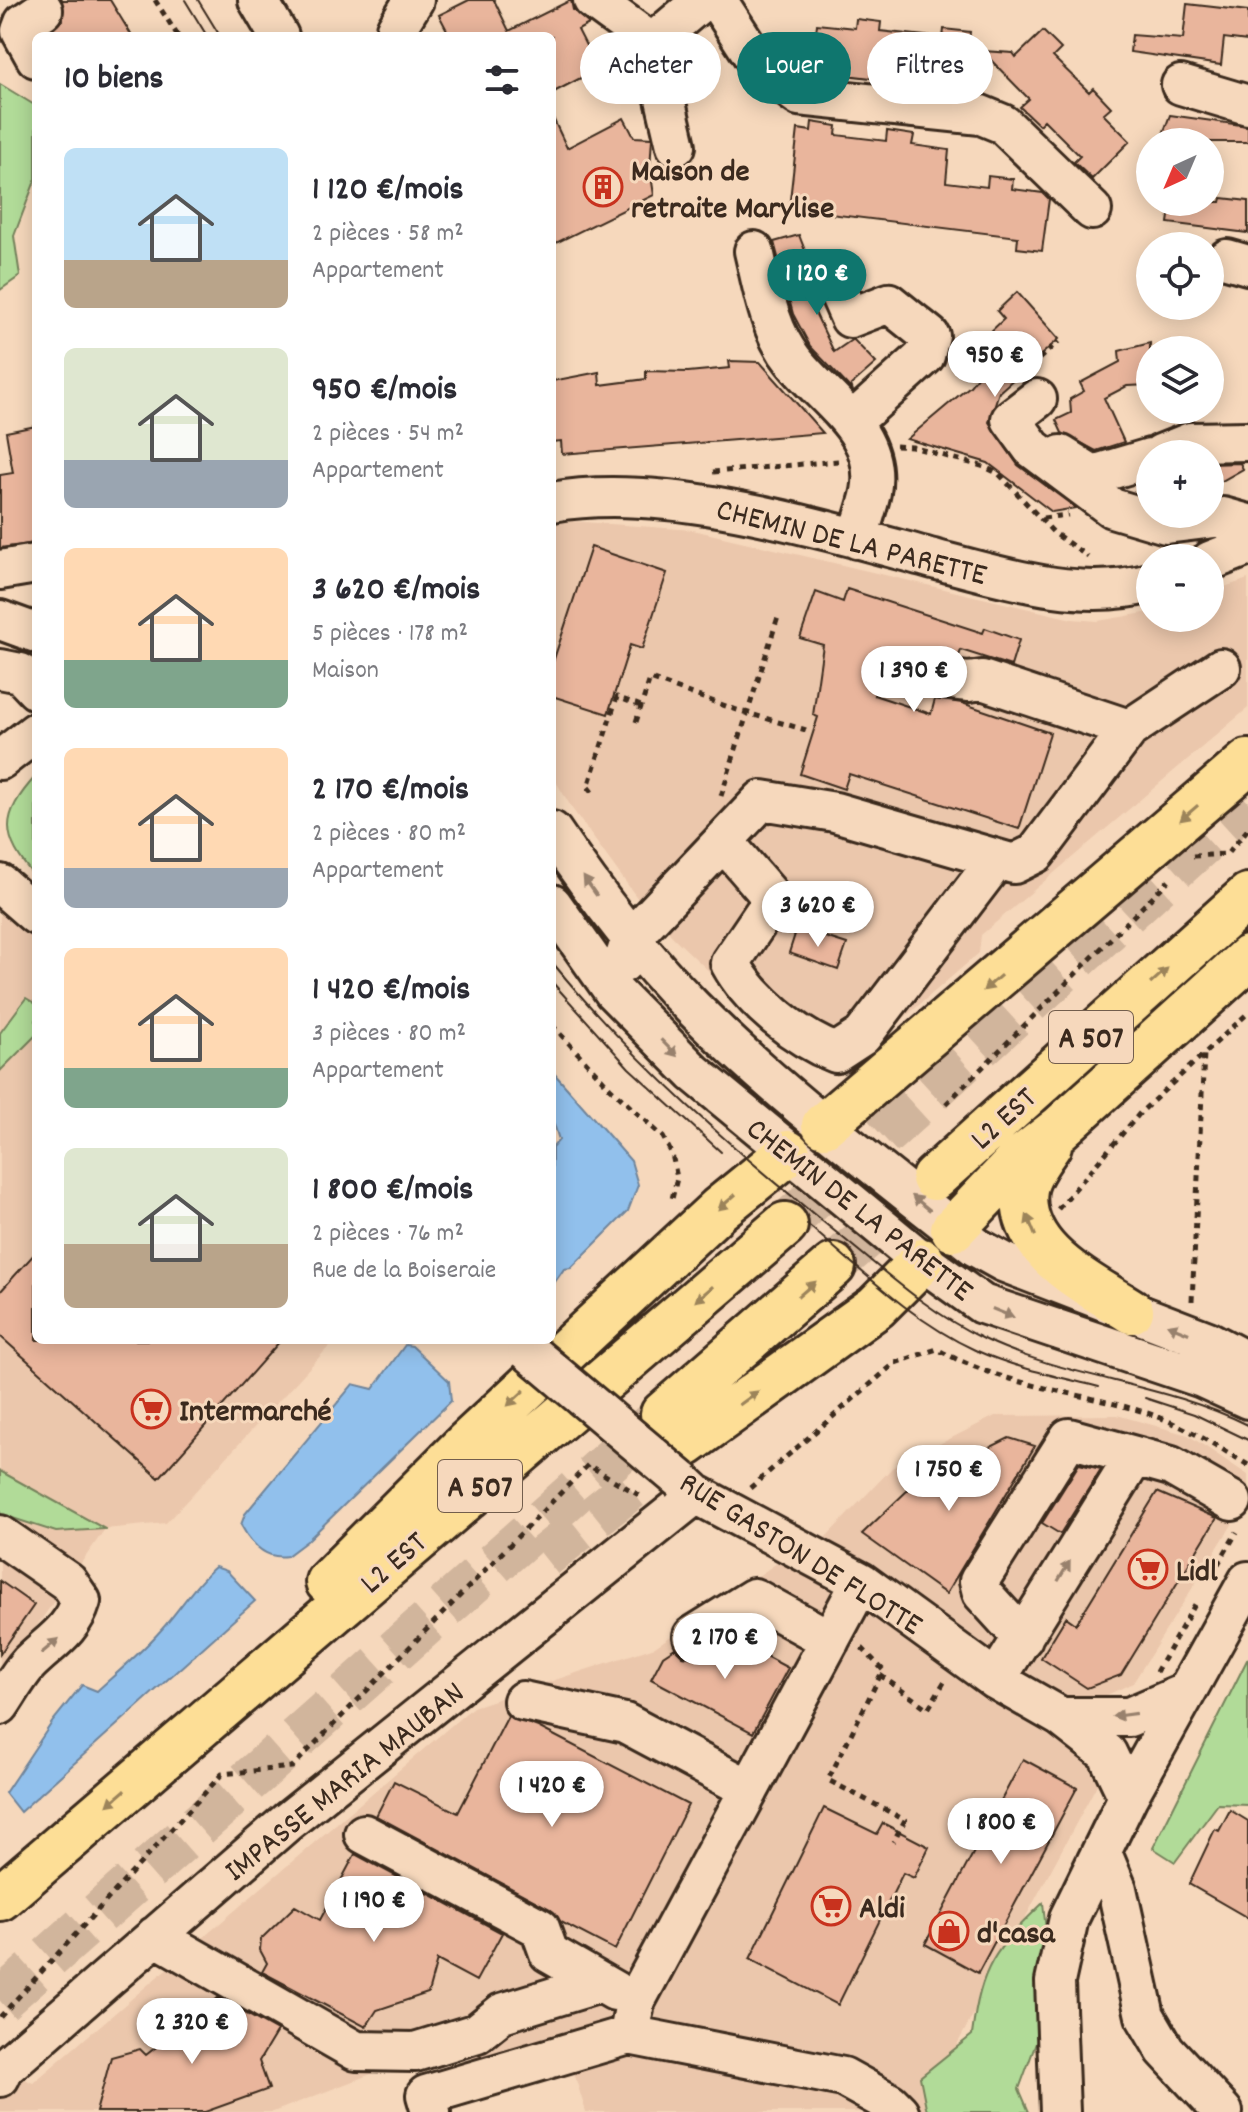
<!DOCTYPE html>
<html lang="fr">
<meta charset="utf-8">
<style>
body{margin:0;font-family:Dekko,sans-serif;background:#f2f2f3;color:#2b2b33;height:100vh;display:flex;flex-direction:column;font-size:30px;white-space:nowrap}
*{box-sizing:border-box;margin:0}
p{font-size:26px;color:#7c7c81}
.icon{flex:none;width:44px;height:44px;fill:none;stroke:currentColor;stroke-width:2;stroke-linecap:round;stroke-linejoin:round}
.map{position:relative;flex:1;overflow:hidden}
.drawer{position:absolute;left:32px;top:32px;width:524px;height:1312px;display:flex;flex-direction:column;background:#fff;border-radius:12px;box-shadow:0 4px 20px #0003}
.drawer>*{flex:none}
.guide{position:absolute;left:580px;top:32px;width:548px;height:72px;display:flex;gap:16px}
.needle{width:52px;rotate:224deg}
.controls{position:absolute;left:1136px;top:128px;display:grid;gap:16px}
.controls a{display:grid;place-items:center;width:88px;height:88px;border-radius:50%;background:#fff;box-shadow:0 4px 20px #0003;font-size:40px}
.price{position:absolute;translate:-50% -68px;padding:0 18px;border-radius:28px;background:#fff;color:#222;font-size:26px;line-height:52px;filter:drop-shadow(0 2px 4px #0008)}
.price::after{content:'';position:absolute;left:50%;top:48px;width:24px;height:18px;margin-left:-12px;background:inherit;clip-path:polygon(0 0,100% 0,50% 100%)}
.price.selected{background:#0f766e;color:#fff}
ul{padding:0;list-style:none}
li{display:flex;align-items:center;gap:24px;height:200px;padding:0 32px}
li span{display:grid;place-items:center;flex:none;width:224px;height:160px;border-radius:12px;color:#555}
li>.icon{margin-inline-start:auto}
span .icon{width:96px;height:96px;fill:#fffc;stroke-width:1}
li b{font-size:34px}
h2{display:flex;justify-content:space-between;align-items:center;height:96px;padding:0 32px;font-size:34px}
.chip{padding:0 28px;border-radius:36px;background:#fff;box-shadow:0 4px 20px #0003;font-size:28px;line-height:72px}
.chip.selected{background:#0f766e;color:#fff}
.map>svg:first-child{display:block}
.built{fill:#ebc7ac}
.green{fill:#b1db98;stroke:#76825b;stroke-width:2}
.water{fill:#91c0ec;stroke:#6f849a;stroke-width:2}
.building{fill:#e9b59c;stroke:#3b2a1e;stroke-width:2}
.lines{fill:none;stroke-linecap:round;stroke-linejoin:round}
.highway-tunnel{stroke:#d1b59c;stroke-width:44;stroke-dasharray:44 22;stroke-linecap:butt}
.minor-casing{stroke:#3b2a1e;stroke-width:44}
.highway-casing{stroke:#3b2a1e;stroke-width:50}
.path{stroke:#3b2a1e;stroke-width:5;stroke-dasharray:6 6;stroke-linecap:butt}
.minor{stroke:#f6d8bc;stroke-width:38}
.highway{stroke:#fdde96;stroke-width:44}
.tram{stroke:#3b2a1e;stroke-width:2}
.minor-bridge-casing{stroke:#3b2a1e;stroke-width:44;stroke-linecap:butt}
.minor-bridge{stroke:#f6d8bc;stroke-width:38}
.oneway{fill:#9c845a}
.oneway2{fill:#98816d}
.labels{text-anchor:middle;stroke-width:6;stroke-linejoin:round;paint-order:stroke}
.shield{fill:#f6d8bc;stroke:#735e4d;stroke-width:2}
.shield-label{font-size:30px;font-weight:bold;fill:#3b2a1e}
.poi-label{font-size:32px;font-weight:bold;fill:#3b2a1e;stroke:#f6d8bc;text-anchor:start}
.street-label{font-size:32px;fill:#3b2a1e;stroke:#f6d8bc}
</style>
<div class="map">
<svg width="1248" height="2112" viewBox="0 0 1248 2112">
<rect width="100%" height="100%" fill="#f6d8bc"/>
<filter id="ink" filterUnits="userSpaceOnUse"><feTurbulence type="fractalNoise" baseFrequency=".0125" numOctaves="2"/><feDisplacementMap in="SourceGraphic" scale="16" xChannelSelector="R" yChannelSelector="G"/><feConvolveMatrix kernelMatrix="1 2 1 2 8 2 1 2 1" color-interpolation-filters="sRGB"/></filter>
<g filter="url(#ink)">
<!-- built -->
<path class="built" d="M569,521L693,530L1072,619L1098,621L1150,612V618H1210V592L1248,579V708L981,935L979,953L838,1075L809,1066L674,938L638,899L573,810L552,775V524Z
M36,884V1340H335L166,1523L105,1529L0,1678V916Z
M1117,1415L1188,1435L1248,1475V1499L1133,1683L1098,1699L1090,1757L1100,1779L932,2091L940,2112H586L568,2054L477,2066L471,2058L384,2069L273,2112H0V2067L33,2083L473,1707L655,1647L806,1543L825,1538L892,1468L995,1416Z"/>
<!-- green -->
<path class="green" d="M0,84L36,106V178L14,236L20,276L0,290Z
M36,776V878C0,836 0,816 36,776Z
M26,998L36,1004V1035L0,1071V1033Z
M0,1471L105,1529L56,1532L0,1514Z
M1248,1658V1805L1218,1804L1175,1862L1153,1848Z
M1043,1903L1049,1957L1043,2024L1019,2089L1029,2112H927L920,2077L972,2035C981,1966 994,1950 1043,1903Z"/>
<!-- water -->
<path class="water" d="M552,1071L631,1161L638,1185L628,1211L571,1268L564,1269L552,1286V1148L559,1140L552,1117Z
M405,1345L412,1346L449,1381L451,1401L307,1541L287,1556C265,1560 251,1544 241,1525L245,1514L353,1384L373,1389Z
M215,1567L227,1571L255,1601L20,1812L5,1793L53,1721L82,1685L97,1691C119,1671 142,1652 162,1629C181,1608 193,1586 215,1567Z"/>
<!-- building -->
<path class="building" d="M62,0H110L132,36H54L51,31L63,19Z
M469,0H494L509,31L571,0L573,10L589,24L578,30L598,69L552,93V36H450L439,15Z
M1187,4L1248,11V41L1224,38L1221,65L1130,52L1132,35L1183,39Z
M856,19L881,22L880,31L943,38L944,29L970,32L968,50L980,51L975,89L887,83V80L837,74V78L811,75L817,24L855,28Z
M1043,31L1061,49L1053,57L1089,92L1093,88L1111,107L1103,114L1130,141L1092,179L1074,162L1080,156L1044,120L1039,125L1020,107L1029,99L982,51L1013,53L1016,57Z
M1170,115L1248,126V142H1160Z
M552,116L567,148L624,118L634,137L652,138L650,169L654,195L552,245Z
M812,122L837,126L836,135L886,141L887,131L914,135L912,145L949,150L946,182L987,187L988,176L1013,179L1012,189L1043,193L1049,199L1042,251L1017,248L1018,237L789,209L798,129L811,131Z
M1222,198L1248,201V233L1168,223L1171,202H1221Z
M799,235L811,266L795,271L834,352L853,339L876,363L851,385L853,391L810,346L793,314L774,242Z
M1017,292L1059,339L999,392L989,422L1018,465L1076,508L1052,512L988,463L907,439L970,386L985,367L970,351L1004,319L997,311Z
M1150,343V385L1127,386L1104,398L1124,442L1096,451L1062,433L1056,420L1071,413L1070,399L1084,391L1080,383L1120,362L1119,351Z
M729,361L760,362L823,433L562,454L561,441L552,442V381L599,372L600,385L646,379V371L688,372L730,368Z
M36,426V543L0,548V475L13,473L6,432Z
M1240,463L1243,469L1220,482L1217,474L1210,478V464Z
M591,547L667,573L642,649L630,645L608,714L552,696V665Z
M847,589L983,633L985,628L1019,640L1011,666L961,650L958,659L930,661L889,648L874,695L931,714L935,699L962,703L1050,733L1019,829L849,774L844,789L800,774L818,717L813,715L823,645L800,638L816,592L843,602Z
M797,928L847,944L838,970L789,953Z
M36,1252V1340H281L159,1478L0,1336V1292Z
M1009,1438L1035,1446L946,1594L862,1534L912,1486Z
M1079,1464L1101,1469L1060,1534L1042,1523Z
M1157,1492L1217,1518L1121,1675L1087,1688L1041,1658L1066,1617L1076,1624Z
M0,1581L34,1605L0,1654Z
M732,1638L788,1668L753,1733L651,1679L663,1656L675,1648L683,1656L695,1658Z
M508,1716L538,1727L688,1805L615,1950L561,1922L550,1909L376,1816L394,1781L458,1813Z
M1023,1759L1077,1788L978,1973L925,1944Z
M824,1808L877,1834L883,1823L929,1847L914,1878L903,1873L838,2005L750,1959Z
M1230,1810L1248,1821V1918L1189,1884L1215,1829L1219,1831Z
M355,1854L502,1933L476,1981L437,1960L428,1993L377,2010L366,2027L262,1972L267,1963L260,1950L261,1939L295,1906L320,1920Z
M218,1998L277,2031L259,2061L269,2089L205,2112H96L111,2057L140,2049L146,2055Z"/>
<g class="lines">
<!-- highway-tunnel -->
<path class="highway-tunnel" d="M785,1225L1248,802
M833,1266L934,1178
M544,1557L686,1444
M0,2001L663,1414"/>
<defs>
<path id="minor" d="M258,0L279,36
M593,0L652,43
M717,0L761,68L799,96L981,115L1003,124L1092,210
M397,36L396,29L414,0
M36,58L21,31L24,23L43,10
M1181,85L1248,105
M676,146L652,43L703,0
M754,251C763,288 769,330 793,360C825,401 882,432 871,492C868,507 862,523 857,539
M1227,259L1248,265
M832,277L850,318L889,303L930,336L925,356L852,422
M1037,399L1011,419L1032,448L1112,508L1166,524L1223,517L1248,524
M1161,454L1191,442L1248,441
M1061,455L1093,475L1150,458
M552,502C668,481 827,531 941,561C1006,578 1082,602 1150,583
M1210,561L1248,546
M0,570L36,564
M0,620L36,633
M0,669L20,673L36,690
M942,679L969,682L982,680L1129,729
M0,760L36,732
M552,831C594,893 639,953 692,1007C779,1095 880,1170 976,1247L1003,1262L1208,1341L1248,1362
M725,843L768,893V907L730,963C750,1000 796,1038 836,1053L862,1036L997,859
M0,884L36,915
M552,904L614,992L694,1073L922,1261L982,1304L1202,1378L1248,1399
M623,963L631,938L762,800L835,812L1014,864L1036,853L1129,729L1221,668
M1135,1456L1171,1466L1232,1501
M681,1480L696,1494L861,1582L996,1680L1061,1717L1107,1753L1128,1797
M0,1535L68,1582L81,1601C72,1631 50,1642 29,1663C18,1675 9,1692 0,1705
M861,1582L635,2002L629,2035L843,2077L890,2103L899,2112
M693,1636L754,1598L830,1640
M996,1680L1135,1456L1069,1438L979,1581L982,1593L1023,1638
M523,1701L625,1723L749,1789
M1061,1717H1129L1183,1694
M364,1834L540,1928L549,1953L615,1991
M1102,1853L1117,1889L1145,2016L1165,2050L1223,2112
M155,1936L356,2051L415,2052L477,2033L502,2013L600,1983
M0,2077L4,2068L287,1822L696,1494
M431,2112L426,2095L629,2035
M1060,2112L1055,1982L1069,1918L1128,1797L1248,1581"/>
<path id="highway" d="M824,1125L1248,762
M1049,1145C1040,1158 1028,1173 1025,1189C1016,1250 1089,1284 1131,1311
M934,1178L1248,896
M953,1229L1019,1160L1059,1129L1248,958
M663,1414L833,1266
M686,1444L876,1307L922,1261
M328,1582L468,1442L719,1209L788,1153
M0,1898L785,1225"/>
</defs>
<!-- minor casing -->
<use href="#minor" class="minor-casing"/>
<!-- highway casing -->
<use href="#highway" class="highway-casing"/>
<!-- path -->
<path class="path" d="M155,0L178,36
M1030,367L1059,341
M896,446L912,447L985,467L999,474L1053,532L1088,557
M713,472L838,461
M1043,518L1068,515
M636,722L650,679L737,710L806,730
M592,792L588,787L617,697L641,706
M721,796L778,617
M1193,856L1227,854L1248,829
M552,1025L610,1088L663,1137L672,1154L677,1178L671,1203
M946,1104L1169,880
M1058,1209L1140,1113L1248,1013
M1192,1301L1204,1053
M750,1488L895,1363L937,1349C1005,1387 1072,1390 1144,1412C1182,1424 1214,1444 1248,1465
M1218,1564L1237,1532
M862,1648L883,1670L828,1780L905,1820L893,1842
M1156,1672L1197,1601
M880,1675L928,1709L946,1679
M0,2017L222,1774L292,1767L588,1465L644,1498"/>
<!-- minor -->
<use href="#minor" class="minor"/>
<!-- highway -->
<use href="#highway" class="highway"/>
<!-- tram -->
<path class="tram" d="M185,0L207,36
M198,0L220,36
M552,962C636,1065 734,1150 837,1233C884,1271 929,1313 984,1339C1068,1379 1164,1383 1248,1425
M552,982L629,1068L721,1152
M807,1224C859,1268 912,1321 975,1350C1015,1368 1056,1376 1099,1387
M1145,1398L1194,1414L1248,1440"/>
<defs>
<path id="minor-bridge" d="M528,1351L681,1480"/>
</defs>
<!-- minor-bridge casing -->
<use href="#minor-bridge" class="minor-bridge-casing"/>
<!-- minor-bridge -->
<use href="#minor-bridge" class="minor-bridge"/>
</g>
<!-- one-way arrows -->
<defs><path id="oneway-solid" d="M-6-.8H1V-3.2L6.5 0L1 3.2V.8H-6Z" transform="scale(2)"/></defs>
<g class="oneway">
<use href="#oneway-solid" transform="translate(1189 813) rotate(139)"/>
<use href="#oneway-solid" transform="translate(1159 976) rotate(-42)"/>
<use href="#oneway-solid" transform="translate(992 983) rotate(139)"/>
<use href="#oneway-solid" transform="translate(727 1202) rotate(139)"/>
<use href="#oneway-solid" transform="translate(1031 1225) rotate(-112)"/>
<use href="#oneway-solid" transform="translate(807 1289) rotate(-41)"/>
<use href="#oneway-solid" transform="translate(704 1294) rotate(139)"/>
<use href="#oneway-solid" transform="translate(516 1398) rotate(137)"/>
<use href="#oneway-solid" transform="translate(749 1398) rotate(-36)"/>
<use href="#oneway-solid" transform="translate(116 1798) rotate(139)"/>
</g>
<g class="oneway2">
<use href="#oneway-solid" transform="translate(590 886) rotate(-125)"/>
<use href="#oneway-solid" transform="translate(669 1048) rotate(46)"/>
<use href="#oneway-solid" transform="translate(921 1203) rotate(-141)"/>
<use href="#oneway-solid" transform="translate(1003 1313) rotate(22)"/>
<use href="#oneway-solid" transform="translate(1178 1329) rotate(-158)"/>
<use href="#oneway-solid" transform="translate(1064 1571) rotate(-59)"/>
<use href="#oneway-solid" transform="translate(50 1646) rotate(-40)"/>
<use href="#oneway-solid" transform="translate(1124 1715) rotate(172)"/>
</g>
</g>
<!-- icons -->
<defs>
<symbol id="building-ring" viewBox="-11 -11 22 22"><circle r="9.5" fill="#f6d8bc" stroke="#c8321e" stroke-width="1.5"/><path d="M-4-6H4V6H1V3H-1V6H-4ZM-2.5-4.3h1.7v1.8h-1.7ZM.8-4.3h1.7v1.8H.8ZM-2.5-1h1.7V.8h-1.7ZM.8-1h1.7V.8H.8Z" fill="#c8321e"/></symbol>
<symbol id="supermarket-ring" viewBox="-11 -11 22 22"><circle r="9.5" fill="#f6d8bc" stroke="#c8321e" stroke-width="1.5"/><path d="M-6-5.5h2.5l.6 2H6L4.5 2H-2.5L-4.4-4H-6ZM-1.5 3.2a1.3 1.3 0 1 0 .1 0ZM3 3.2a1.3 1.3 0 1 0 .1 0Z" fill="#c8321e"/></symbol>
<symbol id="shop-ring" viewBox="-11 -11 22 22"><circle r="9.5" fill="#f6d8bc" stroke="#c8321e" stroke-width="1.5"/><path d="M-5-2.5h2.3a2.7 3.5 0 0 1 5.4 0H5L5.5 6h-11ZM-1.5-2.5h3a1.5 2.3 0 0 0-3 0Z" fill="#c8321e"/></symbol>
</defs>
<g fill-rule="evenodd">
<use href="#building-ring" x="581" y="165" width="44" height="44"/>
<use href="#supermarket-ring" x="129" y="1387" width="44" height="44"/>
<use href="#supermarket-ring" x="1126" y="1547" width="44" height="44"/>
<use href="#supermarket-ring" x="809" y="1884" width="44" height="44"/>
<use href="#shop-ring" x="927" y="1909" width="44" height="44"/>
</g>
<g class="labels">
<!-- shield labels -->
<g class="shield">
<rect x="1049" y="1011" width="84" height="52" rx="6"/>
<rect x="438" y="1460" width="84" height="52" rx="6"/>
</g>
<g class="shield-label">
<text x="1091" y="1047">A 507</text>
<text x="480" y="1496">A 507</text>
</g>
<!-- poi labels -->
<g class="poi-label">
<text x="631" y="180">Maison de<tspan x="631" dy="37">retraite Marylise</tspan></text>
<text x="179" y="1420">Intermarché</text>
<text x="1176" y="1580">Lidl</text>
<text x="859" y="1917">Aldi</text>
<text x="977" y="1942">d'casa</text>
</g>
<!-- street labels -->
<g class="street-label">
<text transform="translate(852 540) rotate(14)" y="11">CHEMIN DE LA PARETTE</text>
<text transform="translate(1002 1117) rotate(-42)" y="11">L2 EST</text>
<text transform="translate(861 1208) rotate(38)" y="11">CHEMIN DE LA PARETTE</text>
<text transform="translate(802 1552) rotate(32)" y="11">RUE GASTON DE FLOTTE</text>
<text transform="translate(392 1561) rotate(-41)" y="11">L2 EST</text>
<text transform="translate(343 1780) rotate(-39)" y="11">IMPASSE MARIA MAUBAN</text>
</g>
</g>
</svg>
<div class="controls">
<a><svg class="needle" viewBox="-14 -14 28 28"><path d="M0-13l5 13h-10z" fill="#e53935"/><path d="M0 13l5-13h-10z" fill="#7c7c81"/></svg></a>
<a><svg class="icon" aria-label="locate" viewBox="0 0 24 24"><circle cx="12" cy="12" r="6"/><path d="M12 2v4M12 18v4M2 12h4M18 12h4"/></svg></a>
<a><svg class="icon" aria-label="layers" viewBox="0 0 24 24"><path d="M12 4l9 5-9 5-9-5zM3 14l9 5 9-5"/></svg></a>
<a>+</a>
<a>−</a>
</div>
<b class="price selected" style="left:817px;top:317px">1 120 €</b>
<b class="price" style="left:995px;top:399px">950 €</b>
<b class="price" style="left:914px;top:714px">1 390 €</b>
<b class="price" style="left:818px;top:949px">3 620 €</b>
<b class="price" style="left:949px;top:1513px">1 750 €</b>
<b class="price" style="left:725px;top:1681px">2 170 €</b>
<b class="price" style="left:552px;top:1829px">1 420 €</b>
<b class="price" style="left:1001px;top:1866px">1 800 €</b>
<b class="price" style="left:374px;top:1944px">1 190 €</b>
<b class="price" style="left:192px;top:2066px">2 320 €</b>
<div class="guide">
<a class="chip">Acheter</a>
<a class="chip selected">Louer</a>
<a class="chip">Filtres</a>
</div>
<section class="drawer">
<h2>10 biens<svg class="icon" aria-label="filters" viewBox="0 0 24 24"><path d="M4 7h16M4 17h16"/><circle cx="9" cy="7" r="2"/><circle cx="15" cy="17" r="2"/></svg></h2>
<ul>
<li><span style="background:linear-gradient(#bfe0f5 70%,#b9a48a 0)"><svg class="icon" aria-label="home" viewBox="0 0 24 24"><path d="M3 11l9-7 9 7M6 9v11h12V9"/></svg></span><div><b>1 120 €/mois</b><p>2 pièces · 58 m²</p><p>Appartement</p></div></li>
<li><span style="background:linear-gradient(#dfe7d0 70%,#9aa5b1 0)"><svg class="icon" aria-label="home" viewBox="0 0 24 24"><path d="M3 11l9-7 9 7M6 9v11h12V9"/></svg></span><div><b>950 €/mois</b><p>2 pièces · 54 m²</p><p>Appartement</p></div></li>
<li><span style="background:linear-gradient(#ffd9b3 70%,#7fa58c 0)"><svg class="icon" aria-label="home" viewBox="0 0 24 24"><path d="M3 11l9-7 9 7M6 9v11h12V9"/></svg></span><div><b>3 620 €/mois</b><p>5 pièces · 178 m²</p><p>Maison</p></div></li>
<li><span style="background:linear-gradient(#ffd9b3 75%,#9aa5b1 0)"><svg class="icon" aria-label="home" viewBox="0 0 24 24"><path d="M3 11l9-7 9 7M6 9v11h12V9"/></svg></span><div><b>2 170 €/mois</b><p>2 pièces · 80 m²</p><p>Appartement</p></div></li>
<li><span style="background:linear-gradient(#ffd9b3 75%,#7fa58c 0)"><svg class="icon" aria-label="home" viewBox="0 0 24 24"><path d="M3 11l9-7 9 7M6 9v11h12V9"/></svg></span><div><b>1 420 €/mois</b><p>3 pièces · 80 m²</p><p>Appartement</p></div></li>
<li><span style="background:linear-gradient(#dfe7d0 60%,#b9a48a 0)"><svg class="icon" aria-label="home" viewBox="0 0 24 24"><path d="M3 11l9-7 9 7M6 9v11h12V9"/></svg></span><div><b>1 800 €/mois</b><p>2 pièces · 76 m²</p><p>Rue de la Boiseraie</p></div></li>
</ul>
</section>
</div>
